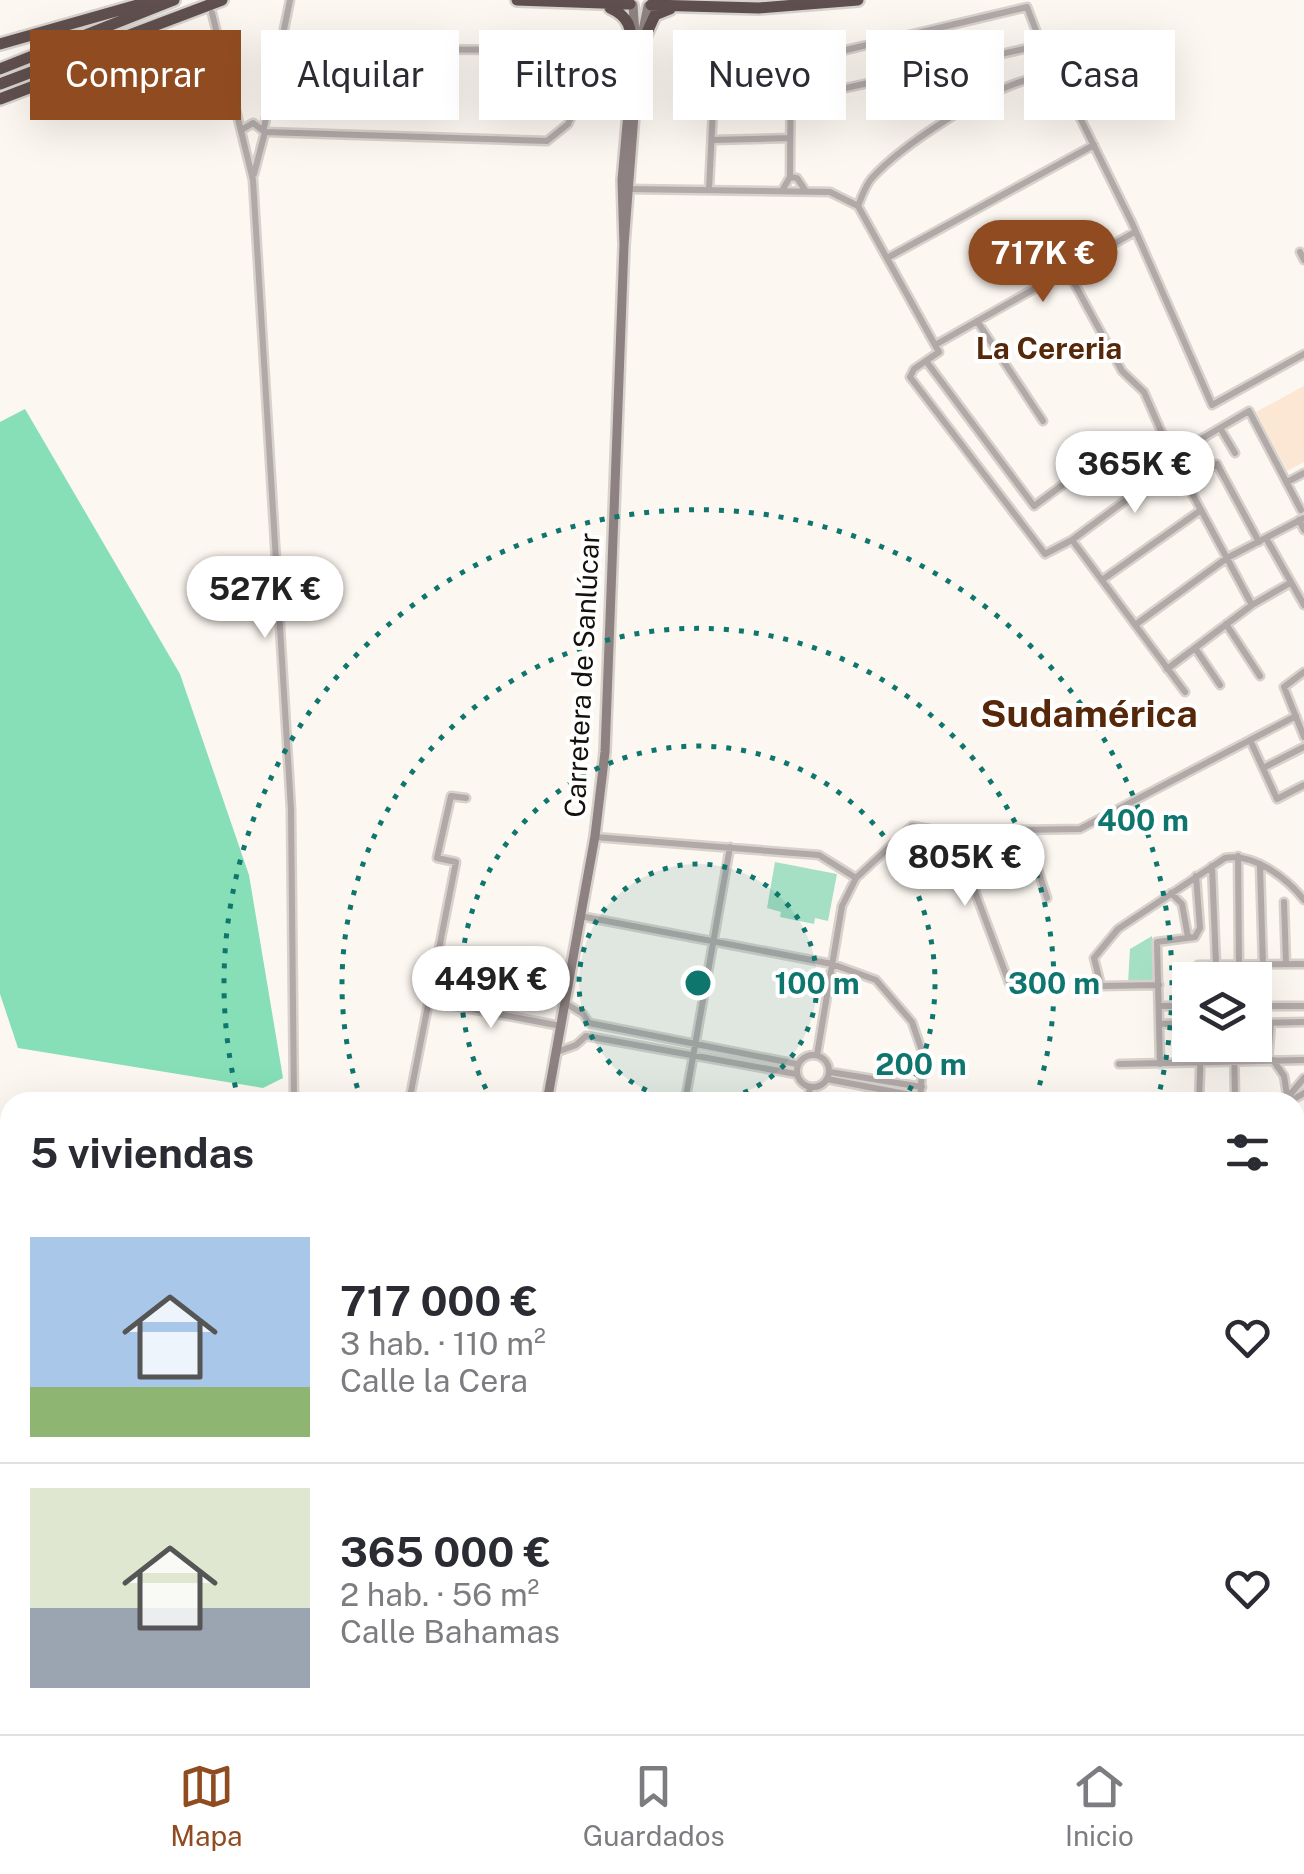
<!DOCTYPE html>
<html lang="es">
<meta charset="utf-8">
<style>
body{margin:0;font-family:"Public Sans",sans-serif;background:#f2f2f3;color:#2b2b33;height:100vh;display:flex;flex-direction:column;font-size:38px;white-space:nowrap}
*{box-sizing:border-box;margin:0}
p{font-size:32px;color:#7c7c81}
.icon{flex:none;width:55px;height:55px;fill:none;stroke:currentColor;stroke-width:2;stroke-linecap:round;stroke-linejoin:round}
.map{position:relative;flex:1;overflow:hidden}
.drawer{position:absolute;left:0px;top:1092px;width:1305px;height:642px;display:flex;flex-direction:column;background:#fff;border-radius:30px 30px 0 0;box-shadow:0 10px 40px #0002}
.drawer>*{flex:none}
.banner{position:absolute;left:30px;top:30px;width:1245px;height:90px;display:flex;gap:20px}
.fabs{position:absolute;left:1172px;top:962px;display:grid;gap:20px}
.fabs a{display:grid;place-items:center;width:100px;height:100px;border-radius:0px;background:#fff;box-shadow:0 10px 40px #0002;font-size:50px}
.price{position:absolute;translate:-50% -85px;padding:0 22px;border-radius:35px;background:#fff;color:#222;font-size:32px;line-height:65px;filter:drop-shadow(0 2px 5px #0008)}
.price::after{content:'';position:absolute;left:50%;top:60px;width:30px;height:22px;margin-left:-15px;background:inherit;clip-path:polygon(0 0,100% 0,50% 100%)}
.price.on{background:#904c20;color:#fff}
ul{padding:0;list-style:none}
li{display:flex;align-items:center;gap:30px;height:250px;padding:0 30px}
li+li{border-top:2px solid #e1e1e2}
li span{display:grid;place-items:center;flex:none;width:280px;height:200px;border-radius:0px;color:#555}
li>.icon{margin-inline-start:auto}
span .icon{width:120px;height:120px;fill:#fffc;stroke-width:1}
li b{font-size:42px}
h2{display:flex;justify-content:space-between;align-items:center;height:120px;padding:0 30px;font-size:42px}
.pill{padding:0 35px;border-radius:0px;background:#fff;box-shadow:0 10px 40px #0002;font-size:35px;line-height:90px}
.pill.on{background:#904c20;color:#fff}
.tabs{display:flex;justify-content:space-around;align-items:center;height:140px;border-top:2px solid #e1e1e2;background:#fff;font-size:28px;color:#7c7c81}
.tabs a{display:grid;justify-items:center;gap:5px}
.tabs .on{color:#904c20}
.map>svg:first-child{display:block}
.built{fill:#fce7d4}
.green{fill:#a6e0c4}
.forest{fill:#86dfb6}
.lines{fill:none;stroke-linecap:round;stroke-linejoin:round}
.street-casing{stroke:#d8d2cc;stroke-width:11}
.secondary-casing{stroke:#d8d2cc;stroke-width:14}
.highway-casing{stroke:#d8d2cc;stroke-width:16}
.street{stroke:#b1a8a8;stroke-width:6}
.secondary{stroke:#8e8181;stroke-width:9}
.highway{stroke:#604f4f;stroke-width:11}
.ring{fill:none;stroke:#0f766e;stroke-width:5;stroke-dasharray:5 10}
.labels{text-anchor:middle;stroke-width:8;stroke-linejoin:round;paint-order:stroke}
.street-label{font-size:28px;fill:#15100c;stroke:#fff}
.neighbourhood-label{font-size:30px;font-weight:bold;fill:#562809;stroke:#fff}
.district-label{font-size:38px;font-weight:bold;fill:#562809;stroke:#fff}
.centre{fill:#0f766e;stroke:#fff;stroke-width:5}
.ring-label{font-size:30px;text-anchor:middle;font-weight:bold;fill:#0f766e;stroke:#fff;stroke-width:8;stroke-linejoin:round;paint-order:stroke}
</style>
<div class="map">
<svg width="1304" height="1734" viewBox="0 0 1304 1734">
<rect width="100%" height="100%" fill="#fdf7f1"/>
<!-- built -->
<path class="built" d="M1304,386V462L1287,471L1256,412Z
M10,1549V1725H47L49,1734H0V1551Z"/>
<!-- green -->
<path class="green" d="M775,862L837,874L828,921L815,918L814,924L780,917L781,912L767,908Z
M1152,936L1154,981L1128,983L1130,949Z
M1295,1497L1304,1498V1598L1295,1597Z
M1295,1668L1304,1669V1734H1262V1725H1295Z"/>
<!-- forest -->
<path class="forest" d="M25,409L180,674L249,875L283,1078L263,1088L18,1048L0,994V422Z"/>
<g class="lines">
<defs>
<path id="street" d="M212,13L253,180L291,809L294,1102
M281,49L561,50L582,94L631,92
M791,63L1027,7L1055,80
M791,100L1042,45
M264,128L290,0
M243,129L253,123L265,132L254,174
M265,132L547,141L568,124L582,94
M712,140L790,138
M790,177L791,40
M628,189L830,192L858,206C862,196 865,186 872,178C902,145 986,90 1030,79C1039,77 1050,80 1061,79L1132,223L1212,405L1304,354
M709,189L715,68H791
M783,189L790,177L797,178L805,190
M858,206L935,345
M1300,252L1304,260
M889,257L1094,145
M1067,270L1122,371L1144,392L1172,456L1252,605
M977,321L1043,421
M935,345L939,352L914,369L910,377L1045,554L1072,540L1176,463
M935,345L1133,233
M926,361L1034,506L1121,442
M1220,428L1235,453
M1172,456L1249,411L1301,510
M1186,482L1217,464L1259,542
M1287,482L1304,473
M1299,520L1304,530
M1266,538L1304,605
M1072,540L1185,692
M1102,580L1201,510
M1226,624L1260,676
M1135,625L1227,558L1304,518
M1195,648L1220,685
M1167,669L1252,605L1290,583
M1304,672L1284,687L1304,737
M1250,740L1277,799L1304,785
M1263,768L1304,747
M928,829L962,857L1011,988
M1025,830L1047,898
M595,837L819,855L856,878
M1238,856L1239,965
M1212,866L1216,965
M1260,866L1263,965
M1171,893L1182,904L1188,937
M1284,902L1286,964
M580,916L832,964L876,980L912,1022L923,1054L920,1102
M1198,965L1304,964
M1202,980L1203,965
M1159,985L1101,986L1094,958L1118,929L1225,858C1254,853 1287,878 1304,900
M429,1001L561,1026
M565,1003L583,1014L589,1023L797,1064
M1159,1006H1190
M1255,1006H1304
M1255,1023L1304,1022
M1159,1024L1190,1023
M1234,1045L1235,1096
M557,1052L576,1045L586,1036L796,1074
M797 1071a16 16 0 1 1 32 0a16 16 0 1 1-32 0Z
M817,1055L842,906L856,878L912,826L940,831L1080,829L1296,716
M1268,1060L1271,1023
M1273,1060L1284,1076L1287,1095
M1119,1064L1304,1060
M1160,1064L1157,942L1195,937L1200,928L1196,876
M830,1072L922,1087
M827,1079L921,1097
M409,1102L456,862L437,858L451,796L466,798
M685,1102L730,847
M808,1102L810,1087
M1199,1102L1201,1045
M1284,1102L1304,1078
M1289,1102L1304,1093
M1295,1163L1304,1165
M1295,1199L1304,1201
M1295,1227H1304
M0,1290L10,1297
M1295,1304L1304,1305
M1295,1361L1304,1362
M1295,1426L1304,1427
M1295,1455L1304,1456
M1295,1491L1304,1492
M0,1501L10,1504
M350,1725L352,1734
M406,1725L409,1734
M489,1725L490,1734
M668,1725L672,1734
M1149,1725V1734
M1255,1725L1256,1734
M862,1734V1725"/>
<path id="secondary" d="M624,245L622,180L635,35L633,5
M547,1102L595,836L605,752L624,245L639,50L648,6
M0,1470L10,1471
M0,1543L10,1541
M1295,1657L1304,1658
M113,1725L114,1734
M220,1725L221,1734
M560,1725V1734
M433,1734L478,1725
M771,1734L772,1725
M1015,1734L1019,1725
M1078,1734V1725"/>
<path id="highway" d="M517,0L630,4
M651,5L759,8L858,0
M610,8C630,17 631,28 632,48
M0,44L155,0
M639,50L655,15L670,9
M0,69L174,0
M0,84L222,0
M0,99L63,75L133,38"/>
</defs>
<!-- street casing -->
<use href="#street" class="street-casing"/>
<!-- secondary casing -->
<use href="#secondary" class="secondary-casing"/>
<!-- highway casing -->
<use href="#highway" class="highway-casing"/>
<!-- street -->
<use href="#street" class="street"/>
<!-- secondary -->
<use href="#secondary" class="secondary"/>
<!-- highway -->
<use href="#highway" class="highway"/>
</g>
<!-- distance rings -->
<circle cx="698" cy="983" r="119" fill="#0f766e" fill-opacity=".12"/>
<g class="ring">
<circle cx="698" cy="983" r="119"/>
<path d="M493 1102A237 237 0 1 1 903 1102"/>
<path d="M362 1102A356 356 0 1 1 1034 1102"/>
<path d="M239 1102A474 474 0 1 1 1157 1102"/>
</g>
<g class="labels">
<!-- street labels -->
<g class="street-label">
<text transform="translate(582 675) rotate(-87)" y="10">Carretera de Sanlúcar</text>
</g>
<!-- neighbourhood labels -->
<g class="neighbourhood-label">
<text x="1049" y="359">La Cereria</text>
</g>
<!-- district labels -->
<g class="district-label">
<text x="1089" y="727">Sudamérica</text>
</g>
</g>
<circle cx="698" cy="983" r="15" class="centre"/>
<g class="ring-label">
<text x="1143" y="831">400 m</text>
<text x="817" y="994">100 m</text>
<text x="1054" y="994">300 m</text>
<text x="921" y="1075">200 m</text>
</g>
</svg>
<div class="fabs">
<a><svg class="icon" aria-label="layers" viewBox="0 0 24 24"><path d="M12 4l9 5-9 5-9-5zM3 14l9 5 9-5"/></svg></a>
</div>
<b class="price on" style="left:1043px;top:305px">717K €</b>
<b class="price" style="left:1135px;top:516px">365K €</b>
<b class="price" style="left:265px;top:641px">527K €</b>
<b class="price" style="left:965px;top:909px">805K €</b>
<b class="price" style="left:491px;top:1031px">449K €</b>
<div class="banner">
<a class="pill on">Comprar</a>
<a class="pill">Alquilar</a>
<a class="pill">Filtros</a>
<a class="pill">Nuevo</a>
<a class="pill">Piso</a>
<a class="pill">Casa</a>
</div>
<section class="drawer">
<h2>5 viviendas<svg class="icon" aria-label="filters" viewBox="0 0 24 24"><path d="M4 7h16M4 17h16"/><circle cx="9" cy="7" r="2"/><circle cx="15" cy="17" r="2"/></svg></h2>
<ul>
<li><span style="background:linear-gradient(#a9c7e8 75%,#8fb573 0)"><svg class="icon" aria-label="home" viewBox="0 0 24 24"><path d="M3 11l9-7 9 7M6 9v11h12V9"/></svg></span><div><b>717 000 €</b><p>3 hab. · 110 m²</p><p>Calle la Cera</p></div><svg class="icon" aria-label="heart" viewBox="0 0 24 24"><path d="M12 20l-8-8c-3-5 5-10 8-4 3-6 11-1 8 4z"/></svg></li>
<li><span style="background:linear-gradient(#dfe7d0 60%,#9aa5b1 0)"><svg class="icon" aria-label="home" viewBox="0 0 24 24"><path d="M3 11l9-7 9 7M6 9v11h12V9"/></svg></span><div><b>365 000 €</b><p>2 hab. · 56 m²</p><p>Calle Bahamas</p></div><svg class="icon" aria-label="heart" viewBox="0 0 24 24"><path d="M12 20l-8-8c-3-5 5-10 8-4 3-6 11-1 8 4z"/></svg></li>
</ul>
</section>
</div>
<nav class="tabs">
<a class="on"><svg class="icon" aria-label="map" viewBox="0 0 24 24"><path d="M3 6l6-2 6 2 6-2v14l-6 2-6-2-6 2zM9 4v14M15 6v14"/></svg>Mapa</a>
<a><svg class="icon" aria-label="saved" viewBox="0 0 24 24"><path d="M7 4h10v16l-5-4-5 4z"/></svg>Guardados</a>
<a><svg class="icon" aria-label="home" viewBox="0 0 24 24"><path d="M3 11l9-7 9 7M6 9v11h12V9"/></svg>Inicio</a>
</nav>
